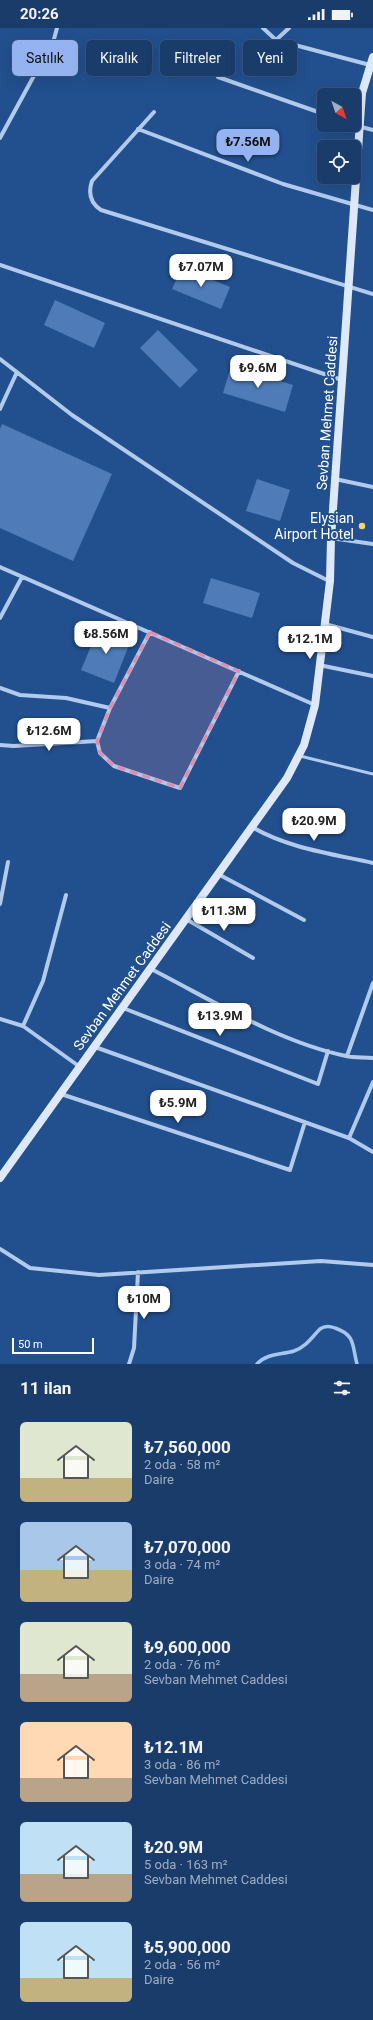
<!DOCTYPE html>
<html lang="tr">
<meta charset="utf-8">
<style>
body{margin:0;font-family:Roboto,sans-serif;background:#274772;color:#f1f3f6;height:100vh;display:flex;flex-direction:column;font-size:15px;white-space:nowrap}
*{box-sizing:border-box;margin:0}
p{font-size:13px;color:#9fadc1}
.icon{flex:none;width:22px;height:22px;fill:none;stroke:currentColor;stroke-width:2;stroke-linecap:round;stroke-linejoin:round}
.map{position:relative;height:1336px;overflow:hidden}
.drawer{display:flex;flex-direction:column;background:#1a3c6a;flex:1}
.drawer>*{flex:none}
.guide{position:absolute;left:12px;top:12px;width:349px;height:36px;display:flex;gap:8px}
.needle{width:26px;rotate:140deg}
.tools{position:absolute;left:317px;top:60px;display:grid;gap:8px}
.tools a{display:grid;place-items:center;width:44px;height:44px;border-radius:6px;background:#1a3c6a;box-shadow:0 4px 16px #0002,0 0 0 1px #38567e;font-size:20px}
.scale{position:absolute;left:12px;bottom:10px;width:82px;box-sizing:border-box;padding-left:4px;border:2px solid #fff;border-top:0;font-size:11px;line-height:14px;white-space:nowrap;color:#fff;-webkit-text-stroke:3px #22508e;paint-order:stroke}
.price{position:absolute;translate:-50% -34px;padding:0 9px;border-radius:8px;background:#fff;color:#222;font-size:13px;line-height:26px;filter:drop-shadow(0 1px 2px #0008)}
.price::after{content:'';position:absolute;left:50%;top:24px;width:12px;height:9px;margin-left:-6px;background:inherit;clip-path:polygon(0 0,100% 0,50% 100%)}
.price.active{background:#95b2f1;color:#111}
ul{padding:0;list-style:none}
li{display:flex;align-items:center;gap:12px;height:100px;padding:0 20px}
li span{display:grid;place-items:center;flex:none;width:112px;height:80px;border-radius:6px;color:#555}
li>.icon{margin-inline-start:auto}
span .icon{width:48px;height:48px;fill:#fffc;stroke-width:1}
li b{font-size:17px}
h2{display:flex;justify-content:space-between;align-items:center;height:48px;padding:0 20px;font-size:17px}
.pill{padding:0 14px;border-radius:6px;background:#1a3c6a;box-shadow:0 4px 16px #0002,0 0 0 1px #38567e;font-size:14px;line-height:36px}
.pill.active{background:#95b2f1;color:#111}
.status{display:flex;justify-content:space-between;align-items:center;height:28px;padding:0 20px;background:#1a3c6a;direction:ltr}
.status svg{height:11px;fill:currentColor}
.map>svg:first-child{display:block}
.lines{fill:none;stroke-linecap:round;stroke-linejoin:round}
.stream{stroke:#a5c6ed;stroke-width:3.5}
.building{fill:#4f7cb8}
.service{stroke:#b2cbec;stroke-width:3}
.minor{stroke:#b2cbec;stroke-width:4}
.secondary{stroke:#dde9f9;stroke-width:8}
.marked{fill:#e08cad;fill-opacity:0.2;stroke:#e08cad;stroke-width:3;stroke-dasharray:8 5;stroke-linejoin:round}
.poi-dot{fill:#f8d374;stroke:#22508e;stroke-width:1.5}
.labels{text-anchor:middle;stroke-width:4;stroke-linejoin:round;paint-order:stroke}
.street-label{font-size:14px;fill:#fff;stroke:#22508e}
.poi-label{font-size:14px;fill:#fff;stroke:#22508e;text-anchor:end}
</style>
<div class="status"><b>20:26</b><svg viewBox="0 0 49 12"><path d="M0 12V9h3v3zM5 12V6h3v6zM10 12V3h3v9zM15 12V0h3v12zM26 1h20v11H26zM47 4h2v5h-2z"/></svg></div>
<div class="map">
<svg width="373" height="1336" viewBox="0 0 373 1336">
<rect width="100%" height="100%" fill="#22508e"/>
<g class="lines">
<!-- stream -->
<path class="stream" d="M257,1336C267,1325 281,1327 294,1323C306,1319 312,1309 320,1301C324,1298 330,1298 335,1300C356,1307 352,1318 357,1336"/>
</g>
<!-- building -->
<path class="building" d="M182,239L230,259L221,281L172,261Z
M55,272L105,295L94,320L44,297Z
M158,302L198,342L180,360L140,320Z
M231,338L293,357L285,384L223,365Z
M2,396L112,446L73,533L0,500V401Z
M257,451L290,462L280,493L246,483Z
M211,550L260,565L252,590L203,575Z
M99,599L131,612L114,655L81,642Z"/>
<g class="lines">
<!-- service -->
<path class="service" d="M300,728L373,746"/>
<!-- minor -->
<path class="minor" d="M263,0L276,12L370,37
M276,12L289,0
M218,49L324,86
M154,84L92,153C88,165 90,175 101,182L373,266
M354,97L373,102
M138,101L283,156L373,182
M0,110L54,11L57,0
M0,237L342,352
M0,331L72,387L293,535L329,553
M0,381L17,344
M335,451L373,459
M331,510L373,516
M0,539L315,677
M0,590L22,549
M325,596L373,609
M150,604L110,680L97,713L100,725L114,738L180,760L239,643
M319,637L373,648
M0,660L20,667L66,670L110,680
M0,717L14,718L97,713
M252,799C287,820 333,826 373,835
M218,846L304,892
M0,876L8,834
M186,891L253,930
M151,941C212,972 278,1014 346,1028C354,1030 364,1029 373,1030
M123,980L318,1056L328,1023
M0,991L23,998L80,1039
M23,998L43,953L66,867
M95,1019L349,1110L373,1124
M347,1028L373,955
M61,1066L290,1142L305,1094
M349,1110L373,1054
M0,1221L30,1240L99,1247L321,1233L373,1237
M129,1336L134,1320L138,1244"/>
<!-- secondary -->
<path class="secondary" d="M0,1150L287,750L304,717L315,677L330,553L331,510L362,65L373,29"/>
</g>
<!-- marked area -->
<path class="marked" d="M150,604L239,643L180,760L114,738L100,725L97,713L110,680Z"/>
<!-- markers -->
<circle class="poi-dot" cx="362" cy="498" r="4"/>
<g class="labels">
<!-- street labels -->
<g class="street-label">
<text transform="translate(327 385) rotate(-86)" y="5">Sevban Mehmet Caddesi</text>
<text transform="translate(122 958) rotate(-54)" y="5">Sevban Mehmet Caddesi</text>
</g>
<!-- poi labels -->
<g class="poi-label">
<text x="354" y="495">Elysian<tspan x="354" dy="16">Airport Hotel</tspan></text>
</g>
</g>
</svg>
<div class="tools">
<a><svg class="needle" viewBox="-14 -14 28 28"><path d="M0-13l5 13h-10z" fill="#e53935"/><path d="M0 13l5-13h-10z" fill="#9fadc1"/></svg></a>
<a><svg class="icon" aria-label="locate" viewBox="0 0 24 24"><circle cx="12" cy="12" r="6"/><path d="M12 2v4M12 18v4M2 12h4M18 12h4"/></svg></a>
</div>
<div class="scale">50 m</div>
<b class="price active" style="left:248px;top:135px">₺7.56M</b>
<b class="price" style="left:201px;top:260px">₺7.07M</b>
<b class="price" style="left:258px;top:361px">₺9.6M</b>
<b class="price" style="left:106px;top:627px">₺8.56M</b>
<b class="price" style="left:310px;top:632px">₺12.1M</b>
<b class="price" style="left:49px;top:724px">₺12.6M</b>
<b class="price" style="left:314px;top:814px">₺20.9M</b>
<b class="price" style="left:224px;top:904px">₺11.3M</b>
<b class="price" style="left:220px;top:1009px">₺13.9M</b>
<b class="price" style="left:178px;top:1096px">₺5.9M</b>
<b class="price" style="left:144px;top:1292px">₺10M</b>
<div class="guide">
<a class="pill active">Satılık</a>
<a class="pill">Kiralık</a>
<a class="pill">Filtreler</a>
<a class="pill">Yeni</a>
</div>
</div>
<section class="drawer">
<h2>11 ilan<svg class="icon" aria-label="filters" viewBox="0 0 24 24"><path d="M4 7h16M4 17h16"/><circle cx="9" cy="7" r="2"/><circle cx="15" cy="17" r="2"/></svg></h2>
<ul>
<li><span style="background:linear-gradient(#dfe7d0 70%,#c2b280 0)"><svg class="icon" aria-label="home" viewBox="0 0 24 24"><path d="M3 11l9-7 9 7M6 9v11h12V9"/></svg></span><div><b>₺7,560,000</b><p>2 oda · 58 m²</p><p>Daire</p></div></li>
<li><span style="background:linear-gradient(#a9c7e8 60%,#c2b280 0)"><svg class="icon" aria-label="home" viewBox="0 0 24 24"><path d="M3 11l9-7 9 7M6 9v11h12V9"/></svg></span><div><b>₺7,070,000</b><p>3 oda · 74 m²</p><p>Daire</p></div></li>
<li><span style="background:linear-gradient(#dfe7d0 65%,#b9a48a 0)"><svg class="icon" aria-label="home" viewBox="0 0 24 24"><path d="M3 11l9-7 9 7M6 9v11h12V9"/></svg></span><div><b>₺9,600,000</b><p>2 oda · 76 m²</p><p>Sevban Mehmet Caddesi</p></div></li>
<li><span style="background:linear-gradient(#ffd9b3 70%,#b9a48a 0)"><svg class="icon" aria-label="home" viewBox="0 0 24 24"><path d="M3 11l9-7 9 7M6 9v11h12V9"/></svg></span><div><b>₺12.1M</b><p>3 oda · 86 m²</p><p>Sevban Mehmet Caddesi</p></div></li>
<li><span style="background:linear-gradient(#bfe0f5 65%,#b9a48a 0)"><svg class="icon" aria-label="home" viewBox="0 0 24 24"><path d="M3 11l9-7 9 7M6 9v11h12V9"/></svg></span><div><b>₺20.9M</b><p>5 oda · 163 m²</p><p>Sevban Mehmet Caddesi</p></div></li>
<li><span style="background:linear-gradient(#bfe0f5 70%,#c2b280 0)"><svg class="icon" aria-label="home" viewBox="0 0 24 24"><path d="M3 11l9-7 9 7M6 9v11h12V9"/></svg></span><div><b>₺5,900,000</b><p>2 oda · 56 m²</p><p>Daire</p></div></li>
</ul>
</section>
